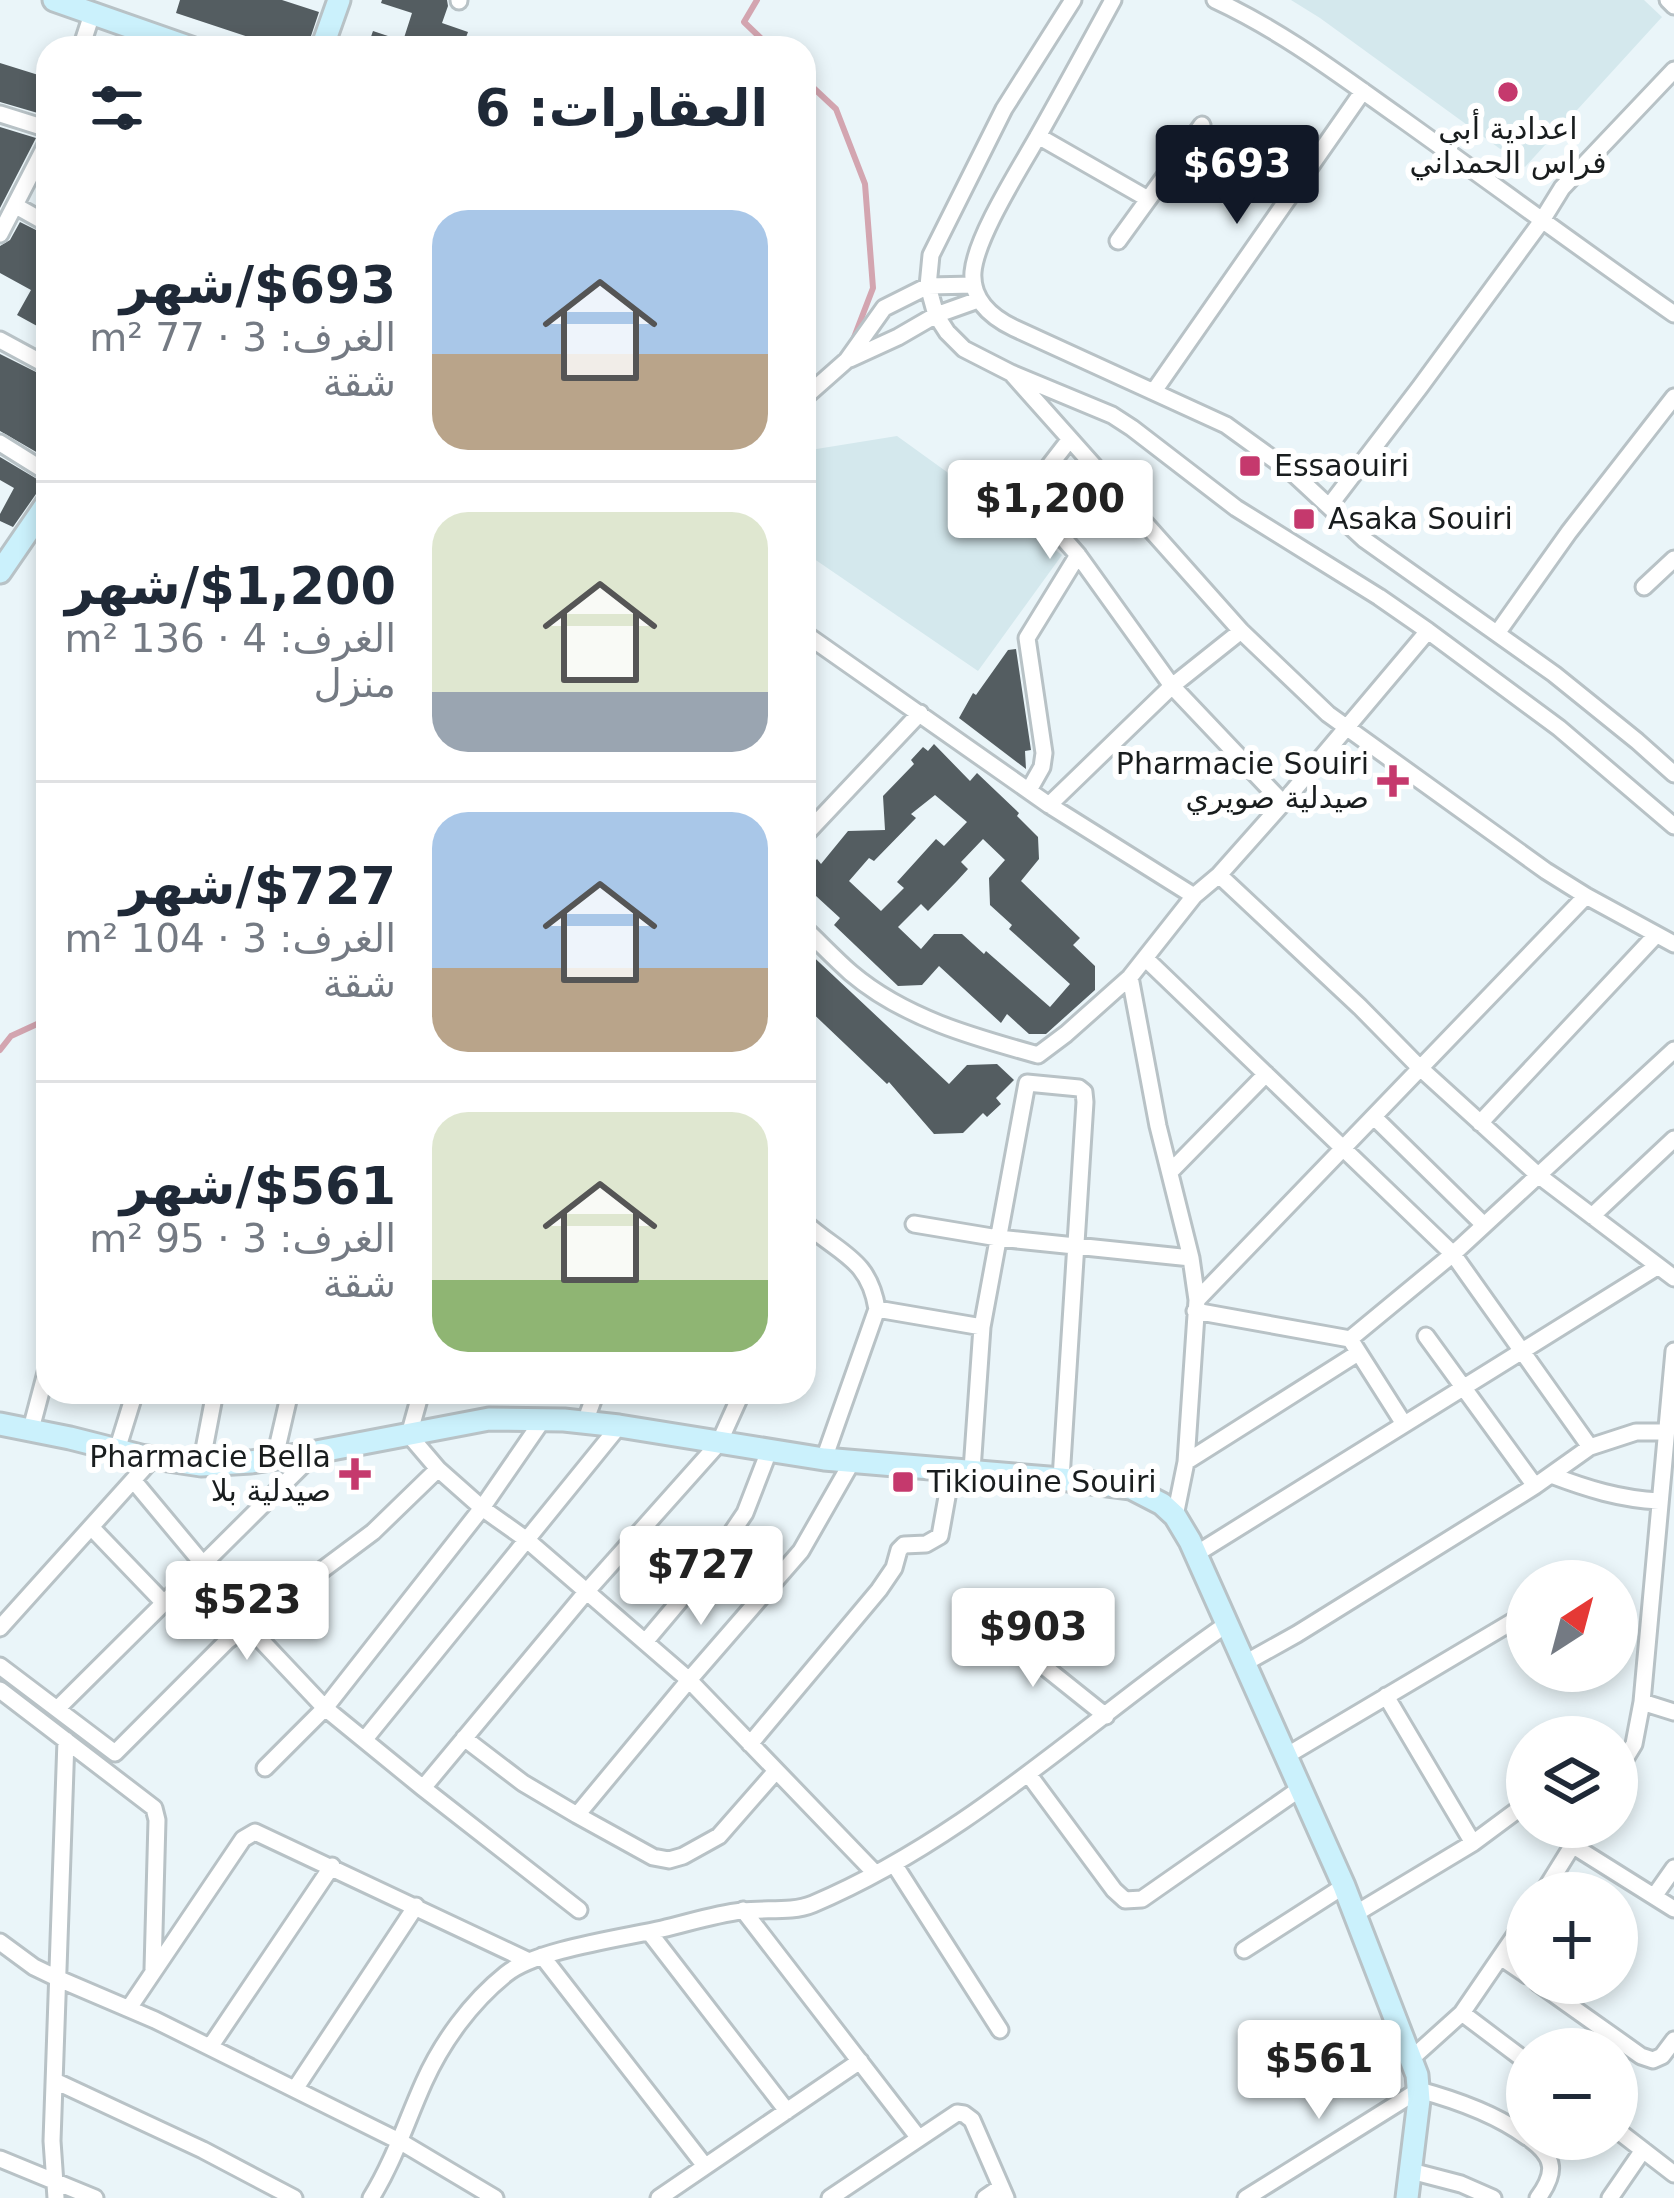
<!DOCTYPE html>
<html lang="ar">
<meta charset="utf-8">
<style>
body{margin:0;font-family:"DejaVu Sans",Vazirmatn,sans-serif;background:#f6f6f7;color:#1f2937;direction:rtl;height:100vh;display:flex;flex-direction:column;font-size:45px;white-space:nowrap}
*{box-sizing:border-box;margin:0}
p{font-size:39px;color:#747a83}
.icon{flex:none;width:66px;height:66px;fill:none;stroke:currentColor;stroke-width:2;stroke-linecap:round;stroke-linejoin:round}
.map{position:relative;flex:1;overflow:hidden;direction:ltr}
.panel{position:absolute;left:36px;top:36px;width:780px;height:1368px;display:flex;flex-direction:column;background:#fff;border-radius:36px;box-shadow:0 6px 18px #0003;direction:rtl}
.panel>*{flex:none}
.needle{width:78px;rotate:36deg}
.controls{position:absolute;left:1506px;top:1560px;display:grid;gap:24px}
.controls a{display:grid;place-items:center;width:132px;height:132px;border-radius:50%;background:#fff;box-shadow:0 6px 18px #0003;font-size:60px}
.price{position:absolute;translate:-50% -102px;padding:0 27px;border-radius:12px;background:#fff;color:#222;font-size:39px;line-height:78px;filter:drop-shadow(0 3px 6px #0008)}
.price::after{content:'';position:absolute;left:50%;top:72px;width:36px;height:27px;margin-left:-18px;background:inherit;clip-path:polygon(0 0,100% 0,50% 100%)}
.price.current{background:#111827;color:#fff}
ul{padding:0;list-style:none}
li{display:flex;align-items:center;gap:36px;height:300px;padding:0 48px}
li+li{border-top:3px solid #e0e1e3}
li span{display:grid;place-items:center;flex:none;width:336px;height:240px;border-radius:36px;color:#555}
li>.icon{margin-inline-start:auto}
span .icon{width:144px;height:144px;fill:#fffc;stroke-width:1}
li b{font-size:51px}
h2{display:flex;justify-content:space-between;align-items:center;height:144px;padding:0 48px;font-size:51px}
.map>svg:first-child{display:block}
.built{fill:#d4e8ed}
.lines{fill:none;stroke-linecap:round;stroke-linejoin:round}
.stream{stroke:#d3a5b0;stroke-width:6}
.building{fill:#545d61;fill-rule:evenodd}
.street-casing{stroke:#b8c2c6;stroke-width:21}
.secondary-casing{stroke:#b8c2c6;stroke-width:27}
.street{stroke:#fff;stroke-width:15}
.secondary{stroke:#cbf1fc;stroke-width:21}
.poi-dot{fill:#c5396d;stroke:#fff;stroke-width:4.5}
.labels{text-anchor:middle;stroke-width:12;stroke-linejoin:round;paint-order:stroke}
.poi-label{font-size:30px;fill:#191d1e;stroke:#fff;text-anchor:start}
</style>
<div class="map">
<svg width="1674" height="2198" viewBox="0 0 1674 2198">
<rect width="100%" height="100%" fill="#eaf5f9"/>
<!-- built -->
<path class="built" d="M1291,0H1644L1662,17L1525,167L1320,18Z
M897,436L1062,555L978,671L804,552V451Z"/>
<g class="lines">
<!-- stream -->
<path class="stream" d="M757,0L744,22L771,48
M804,79L836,109L865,184L873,288L853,340
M0,1050L11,1036L48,1019"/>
</g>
<!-- building -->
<path class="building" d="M180,0H282L319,12L307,48H282L176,13Z
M382,0H447L448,6L442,23L468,32L462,48H425L416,45V48H367L373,31L403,41L412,13L381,3Z
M0,63L48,78V116L0,102Z
M0,127L36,138L0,208Z
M20,222L48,236V332L17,315L31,290L0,273V246L10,240Z
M0,354L48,378V435L38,453L0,431Z
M0,457L47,485L36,494L13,527L0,521V514L14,488L0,480Z
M1016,649L1031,750L1025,751L1026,769L959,718L973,693L976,695L1008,650Z
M934,744L970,781L977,773L1019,813L1017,816L1038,837L1039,859L1021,881L1080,938L1073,945L1095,966V990L1046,1034H1029L1007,1014L1001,1023L939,966L922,985L898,986L834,925L840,918L804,885V874L817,859L821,864L848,831L885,830L883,796L914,764L911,760L923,747L928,751ZM935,795L967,822L944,846L936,839L897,882L904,888L881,911L849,881L869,858L874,861L916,818L911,814ZM983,839L1005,860L989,878L990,905L1012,925L1009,929L1070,984L1050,1007L986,951L984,954L962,934H934L921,949L898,927L921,904L928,911L957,881L968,869L961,862Z
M804,948L949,1084L967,1065L997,1064L1014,1080L996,1098L1001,1104L987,1117L983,1113L963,1133L934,1134L889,1082L887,1084L804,1005Z"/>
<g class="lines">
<defs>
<path id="street" d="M1073,0L1004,109L931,255L928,286L936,315L947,332L964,349L1011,373L1112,415L1132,428L1236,508L1379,597L1428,631L1559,728L1674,826
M1113,0C1088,46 1063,92 1037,138C1019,170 976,237 973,272C971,300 991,317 1014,328L1226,425L1295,475L1365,540L1554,674L1637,741L1674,774
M1215,0C1284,32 1341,76 1402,119C1493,184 1582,250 1674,314
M1668,0L1674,6
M459,1V0
M81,48L92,14
M0,114L48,129
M1038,136L1148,199
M16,206L48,224
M0,234L48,141
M1118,241L1202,125
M0,340L48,366
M850,359L898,337L936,315L978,300
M1013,375L1241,631L1328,714L1546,871L1586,896L1674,944
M1154,391L1363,91
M804,398L847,360L884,308L928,286L974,285
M1070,439L1026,496L1078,555L1172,686L1283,803
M0,443L48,473
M1330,505L1420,387L1541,222L1562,188L1674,70
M1644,587L1674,559
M1498,632L1569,532L1674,397
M804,633L1049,805L1194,896
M1029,790L1042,767L1044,753L1027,638L1078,555
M1049,805L1172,686L1241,631
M804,836L920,713
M1219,875L1360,1007L1419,1067L1538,1175L1674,1278
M804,928C820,943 835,959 851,973C904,1018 973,1037 1038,1055L1066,1034L1130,977L1194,896L1219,875L1283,803L1428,631
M1145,958L1453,1254L1590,1447
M1130,977L1158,1126L1191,1258L1197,1300L1186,1462L1175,1516
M1374,1117L1483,1224
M1480,1123L1656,935
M1171,1171L1266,1074
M1592,1216L1674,1139
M804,1222C839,1254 869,1258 877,1309L824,1459
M914,1224L998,1238L1191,1258
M1197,1300L1586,896
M877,1309L982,1327
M1195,1311L1350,1339L1404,1424
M1426,1336L1535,1486
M1350,1339L1453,1254L1674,1050
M421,1392L409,1435L438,1469L482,1508L527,1540L689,1680L875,1873
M585,1422L596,1392
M31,1429L48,1365
M117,1450L135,1392
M275,1457L290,1392
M1186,1462L1358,1353
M201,1465L215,1392
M972,1470L982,1327L1027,1083L1079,1088L1084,1092L1085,1102L1061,1479
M1551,1475C1588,1489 1620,1499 1659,1501
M133,1480L203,1564L240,1597L258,1637L325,1708L423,1788L579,1910
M91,1527L164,1603
M1196,1554L1657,1267
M1581,1581L1587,1577
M991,1624L1106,1716
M0,1628L153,1458
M645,1642L709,1566L745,1513L769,1451
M1245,1663L1297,1634L1535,1486L1590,1447L1636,1432H1665
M0,1666L115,1753L227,1641L373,1532L438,1469
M0,1690L154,1808L157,1820L153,1969
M1386,1696L1473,1843
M1642,1702L1674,1712
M57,1709L314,1454
M464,1738L523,1783L577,1815L653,1857L669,1860L683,1856L719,1836L776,1771
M365,1739L619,1426
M750,1744L879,1590L894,1568L899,1550L904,1545L926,1544L940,1536L952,1469
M1286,1756L1527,1613
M265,1768L325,1708L482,1508L544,1418
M1617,1772L1634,1744L1642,1702L1674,1351
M1029,1775L1114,1890L1125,1900L1142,1899L1301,1788
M423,1788L587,1591L719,1443L742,1392
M577,1815L689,1680L801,1551L853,1460
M1572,1845L1674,1909
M894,1864L1000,2030
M1543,1893L1584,1827
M1655,1895L1674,1868
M743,1910L918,2137
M1355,1914L1473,1843L1527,1803
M649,1932L787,2111
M0,1942L34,1967L59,1979L155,2020L401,2142L495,2198
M1244,1950L1344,1886
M542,1956L705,2166
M1502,1958L1527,1975
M1538,1983L1641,2056L1653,2060L1662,2056L1674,2040
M129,2008L243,1839L255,1832L529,1961
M1462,2013L1527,2062
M210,2047L332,1866
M1411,2059L1462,2013L1527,1918
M55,2081L203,2150L294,2198
M295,2089L416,1906
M1617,2130L1674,2174
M1530,2139C1556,2158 1556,2173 1538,2198
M0,2159L95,2198
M1411,2171L1461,2184L1493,2198
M56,2198L52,2141L66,1740
M371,2198C394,2161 406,2122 424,2082C442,2042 471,2002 506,1974C535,1950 622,1938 662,1929C688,1923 715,1914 742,1911C766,1908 791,1913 813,1904C969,1838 1090,1718 1227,1624
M659,2198L860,2061
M830,2198L957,2113L964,2114L972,2120L1006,2198
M985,2198L1001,2187
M1246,2198L1419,2090C1456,2100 1496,2114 1527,2137
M1610,2198L1643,2150"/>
<path id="secondary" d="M54,0L191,48
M322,48L339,0
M0,572L48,502
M0,1424L70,1438L141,1456L201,1465L251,1462L316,1452L489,1419L564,1420L619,1426L824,1459L1061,1479L1131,1488L1162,1504L1175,1516L1190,1541L1344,1886L1417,2075L1419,2100L1407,2198"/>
</defs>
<!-- street casing -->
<use href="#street" class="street-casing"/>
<!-- secondary casing -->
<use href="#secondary" class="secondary-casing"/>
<!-- street -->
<use href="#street" class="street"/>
<!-- secondary -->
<use href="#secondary" class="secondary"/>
</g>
<!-- markers -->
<g class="poi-dot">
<circle cx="1508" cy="92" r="12"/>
<rect x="1238" y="454" width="24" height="24" rx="6"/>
<rect x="1292" y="507" width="24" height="24" rx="6"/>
<path d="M1387 763h12v12h12v12h-12v12h-12v-12h-12v-12h12z"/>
<path d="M349 1456h12v12h12v12h-12v12h-12v-12h-12v-12h12z"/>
<rect x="891" y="1470" width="24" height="24" rx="6"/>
</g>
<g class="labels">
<!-- poi labels -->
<g class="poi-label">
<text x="1508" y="139" text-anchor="middle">اعدادية أبي<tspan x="1508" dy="34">فراس الحمداني</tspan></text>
<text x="1274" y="476">Essaouiri</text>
<text x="1328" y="529">Asaka Souiri</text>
<text x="1369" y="774" text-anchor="end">Pharmacie Souiri<tspan x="1369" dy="34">صيدلية صويري</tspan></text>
<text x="331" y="1467" text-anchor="end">Pharmacie Bella<tspan x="331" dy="34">صيدلية بلا</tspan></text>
<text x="927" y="1492">Tikiouine Souiri</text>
</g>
</g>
</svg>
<div class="controls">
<a><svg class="needle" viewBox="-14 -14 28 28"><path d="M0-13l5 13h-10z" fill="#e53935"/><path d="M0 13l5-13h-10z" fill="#747a83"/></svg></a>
<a><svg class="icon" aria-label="layers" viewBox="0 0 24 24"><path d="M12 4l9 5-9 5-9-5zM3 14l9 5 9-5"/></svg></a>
<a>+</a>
<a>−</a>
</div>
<b class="price current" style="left:1237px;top:227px">$693</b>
<b class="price" style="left:1050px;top:562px">$1,200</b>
<b class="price" style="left:701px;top:1628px">$727</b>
<b class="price" style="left:247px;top:1663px">$523</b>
<b class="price" style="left:1033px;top:1690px">$903</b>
<b class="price" style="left:1319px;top:2122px">$561</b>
<section class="panel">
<h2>العقارات: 6<svg class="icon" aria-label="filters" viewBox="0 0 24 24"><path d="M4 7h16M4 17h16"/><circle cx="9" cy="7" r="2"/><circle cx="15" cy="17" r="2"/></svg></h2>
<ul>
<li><span style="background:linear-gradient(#a9c7e8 60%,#b9a48a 0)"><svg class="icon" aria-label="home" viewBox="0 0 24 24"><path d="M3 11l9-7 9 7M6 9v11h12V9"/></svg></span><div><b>$693/شهر</b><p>الغرف: 3 · 77 m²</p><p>شقة</p></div></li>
<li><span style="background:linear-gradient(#dfe7d0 75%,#9aa5b1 0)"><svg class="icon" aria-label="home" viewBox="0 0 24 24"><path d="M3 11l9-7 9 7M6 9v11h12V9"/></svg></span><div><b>$1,200/شهر</b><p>الغرف: 4 · 136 m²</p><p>منزل</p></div></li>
<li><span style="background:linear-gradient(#a9c7e8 65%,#b9a48a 0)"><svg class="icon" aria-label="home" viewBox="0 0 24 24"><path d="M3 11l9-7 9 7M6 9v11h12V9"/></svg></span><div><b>$727/شهر</b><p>الغرف: 3 · 104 m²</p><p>شقة</p></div></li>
<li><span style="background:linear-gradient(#dfe7d0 70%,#8fb573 0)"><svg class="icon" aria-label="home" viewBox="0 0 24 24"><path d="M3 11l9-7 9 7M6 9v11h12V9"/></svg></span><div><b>$561/شهر</b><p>الغرف: 3 · 95 m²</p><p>شقة</p></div></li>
</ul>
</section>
</div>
